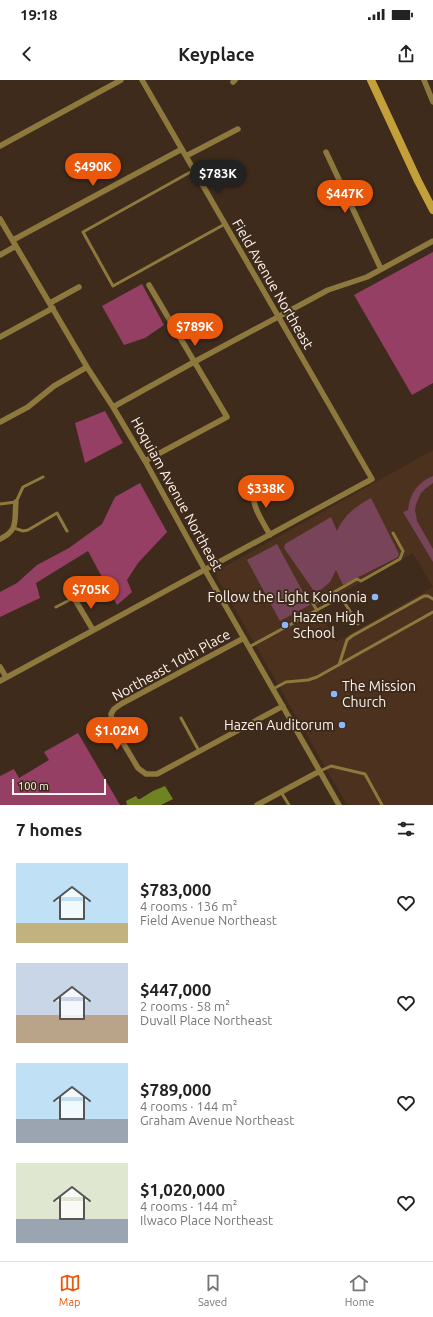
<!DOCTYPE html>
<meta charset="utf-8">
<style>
body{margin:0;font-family:Ubuntu,sans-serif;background:#f6f6f6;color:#222;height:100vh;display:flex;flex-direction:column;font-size:15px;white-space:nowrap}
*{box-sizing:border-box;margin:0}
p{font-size:13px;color:#767676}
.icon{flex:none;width:22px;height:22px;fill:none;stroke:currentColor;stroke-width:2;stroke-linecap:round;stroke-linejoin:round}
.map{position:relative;height:725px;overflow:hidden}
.side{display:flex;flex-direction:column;background:#fff;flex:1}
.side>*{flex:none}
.scale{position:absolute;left:12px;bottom:10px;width:94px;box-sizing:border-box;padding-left:4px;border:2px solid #fef3eb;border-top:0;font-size:11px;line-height:14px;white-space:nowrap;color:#fef3eb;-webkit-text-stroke:3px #3e2b1c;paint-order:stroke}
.price{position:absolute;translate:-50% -34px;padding:0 9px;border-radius:14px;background:#ea580c;color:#fff;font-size:13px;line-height:26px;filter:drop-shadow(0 1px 2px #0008)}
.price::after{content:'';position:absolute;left:50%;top:24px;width:12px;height:9px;margin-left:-6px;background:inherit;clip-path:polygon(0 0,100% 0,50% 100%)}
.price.active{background:#222;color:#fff}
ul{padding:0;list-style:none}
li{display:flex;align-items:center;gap:12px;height:100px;padding:0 16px}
li span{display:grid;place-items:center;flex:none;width:112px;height:80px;border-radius:0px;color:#555}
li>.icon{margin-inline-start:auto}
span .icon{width:48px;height:48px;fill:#fffc;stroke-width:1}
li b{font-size:17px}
h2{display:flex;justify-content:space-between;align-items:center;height:48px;padding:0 16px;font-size:17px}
.status{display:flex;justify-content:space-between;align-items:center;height:28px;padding:0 20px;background:#fff;direction:ltr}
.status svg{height:11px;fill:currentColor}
header{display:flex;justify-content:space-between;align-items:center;height:52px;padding:0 16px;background:#fff;font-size:18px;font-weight:600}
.tabs{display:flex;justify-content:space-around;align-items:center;height:56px;border-top:1px solid #e0e0e0;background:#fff;font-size:11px;color:#767676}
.tabs a{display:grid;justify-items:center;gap:2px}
.tabs .active{color:#ea580c}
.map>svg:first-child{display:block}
.built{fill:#4c321e;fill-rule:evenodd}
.green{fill:#784459}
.forest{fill:#953f65}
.water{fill:#6e8322}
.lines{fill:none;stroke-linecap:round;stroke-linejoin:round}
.service{stroke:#8d783d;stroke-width:3}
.minor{stroke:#8d783d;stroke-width:5.5}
.secondary{stroke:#c3a03a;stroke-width:8}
.poi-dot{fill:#8eb8fd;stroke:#3e2b1c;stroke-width:1.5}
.labels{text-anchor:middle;stroke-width:4;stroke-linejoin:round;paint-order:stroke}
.street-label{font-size:14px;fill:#fef3eb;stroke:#3e2b1c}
.poi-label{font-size:14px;fill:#fef3eb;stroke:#3e2b1c;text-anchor:end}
</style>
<div class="status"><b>19:18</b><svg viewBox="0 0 49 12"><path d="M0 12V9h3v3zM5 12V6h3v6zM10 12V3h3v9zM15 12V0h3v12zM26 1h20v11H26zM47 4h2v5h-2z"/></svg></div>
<header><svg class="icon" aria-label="back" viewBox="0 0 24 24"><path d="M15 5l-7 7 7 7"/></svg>Keyplace<svg class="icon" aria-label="share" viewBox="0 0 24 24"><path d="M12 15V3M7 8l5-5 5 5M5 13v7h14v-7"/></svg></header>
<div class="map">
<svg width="433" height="725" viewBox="0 0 433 725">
<rect width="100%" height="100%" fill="#3e2b1c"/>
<!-- built -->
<path class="built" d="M433,370V725H347L216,496L217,491ZM413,473L433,507L336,562L317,527Z"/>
<!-- green -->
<path class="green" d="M433,396V403L425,409L421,413L416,424L415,430L417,441L433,469V482L403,432L408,430C410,413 418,402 433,396Z
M371,418L399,474L398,477L343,505L336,490L330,502L316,514L284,468L285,464L331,437L337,451C344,435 356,426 371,418Z
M277,464L310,525L280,541L247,480Z"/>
<!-- forest -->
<path class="forest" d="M433,172V303L412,315L354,215Z
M142,204L164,245L145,258L124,265L102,226Z
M105,331L123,363L85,383L75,343Z
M140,403L167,452L138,483L127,500L132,512L117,525L88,471L36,503L40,518L0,537V512L17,503L37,485L69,468L102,444L115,417Z
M78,653L120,725H0V696L14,689L19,698L49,680L44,672Z"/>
<!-- water -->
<path class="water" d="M165,706L173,719L161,725H127L126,721L136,716L138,719H140L153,711Z"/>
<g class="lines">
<!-- service -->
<path class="service" d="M194,90L83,152L113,206L225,144
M0,424L16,422L23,407L43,397
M14,448L23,451L28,450L57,433L67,451
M56,527L95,507
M317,530L313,524L357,499L361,501L400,479L403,471L393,453
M249,567L341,517L358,544
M339,585L347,560L352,556L424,516H428L433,519
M273,609L286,602L308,600L317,597L433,532
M181,638L199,671
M320,691L331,686L365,694L382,725
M281,712L289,725"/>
<!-- minor -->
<path class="minor" d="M424,0L433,22
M233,2L235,0
M0,66L121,0
M326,72L381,189
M186,76L238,49
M0,139L87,287L113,327L145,381L205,490L339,725
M13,160L182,69
M0,175L16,166
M50,223L79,207
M0,257L53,228
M113,327L194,282L328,210L367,197L433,161
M0,342L28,327L54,306L87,287
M145,381L227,337L149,205
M264,402C260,407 255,413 254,419C253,428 266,447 270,455
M0,459C19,450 14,441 16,422
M74,518L93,550
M244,558L121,624L114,629L111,634L113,646L138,688L146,694H157L283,626
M0,587L6,597
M0,601L372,399L142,0
M257,725L320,691"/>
<!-- secondary -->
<path class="secondary" d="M371,0L418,101L433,130"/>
</g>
<!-- markers -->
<g class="poi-dot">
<circle cx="375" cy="517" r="4"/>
<circle cx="285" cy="545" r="4"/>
<circle cx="334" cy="614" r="4"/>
<circle cx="342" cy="645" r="4"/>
</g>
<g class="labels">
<!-- street labels -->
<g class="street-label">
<text transform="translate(273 204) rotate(60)" y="5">Field Avenue Northeast</text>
<text transform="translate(177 414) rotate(61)" y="5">Hoquiam Avenue Northeast</text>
<text transform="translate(171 585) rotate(-29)" y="5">Northeast 10th Place</text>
</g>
<!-- poi labels -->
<g class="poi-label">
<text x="367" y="522">Follow the Light Koinonia</text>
<text x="293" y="542" text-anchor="start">Hazen High<tspan x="293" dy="16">School</tspan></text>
<text x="342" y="611" text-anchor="start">The Mission<tspan x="342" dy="16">Church</tspan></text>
<text x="334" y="650">Hazen Auditorum</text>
</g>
</g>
</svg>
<div class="scale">100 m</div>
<b class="price" style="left:93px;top:107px">$490K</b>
<b class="price active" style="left:218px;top:114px">$783K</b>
<b class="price" style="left:345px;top:134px">$447K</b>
<b class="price" style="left:195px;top:267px">$789K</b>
<b class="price" style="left:266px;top:429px">$338K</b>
<b class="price" style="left:91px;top:530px">$705K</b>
<b class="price" style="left:117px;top:671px">$1.02M</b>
</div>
<section class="side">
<h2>7 homes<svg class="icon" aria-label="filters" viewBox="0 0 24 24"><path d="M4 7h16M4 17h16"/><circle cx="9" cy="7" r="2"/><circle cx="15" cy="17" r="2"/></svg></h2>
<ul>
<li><span style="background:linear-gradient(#bfe0f5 75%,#c2b280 0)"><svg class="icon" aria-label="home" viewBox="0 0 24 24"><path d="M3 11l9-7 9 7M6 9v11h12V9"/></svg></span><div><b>$783,000</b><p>4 rooms · 136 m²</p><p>Field Avenue Northeast</p></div><svg class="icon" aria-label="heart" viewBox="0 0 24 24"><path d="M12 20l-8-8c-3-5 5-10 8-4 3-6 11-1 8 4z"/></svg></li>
<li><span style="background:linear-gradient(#c9d6e8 65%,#b9a48a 0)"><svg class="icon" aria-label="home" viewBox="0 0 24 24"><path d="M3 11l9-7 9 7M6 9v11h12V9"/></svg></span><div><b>$447,000</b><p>2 rooms · 58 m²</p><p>Duvall Place Northeast</p></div><svg class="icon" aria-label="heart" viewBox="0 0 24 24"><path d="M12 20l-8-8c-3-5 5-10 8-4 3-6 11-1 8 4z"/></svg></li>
<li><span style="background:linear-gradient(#bfe0f5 70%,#9aa5b1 0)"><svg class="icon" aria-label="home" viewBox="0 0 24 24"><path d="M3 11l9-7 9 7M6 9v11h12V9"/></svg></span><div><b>$789,000</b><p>4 rooms · 144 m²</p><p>Graham Avenue Northeast</p></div><svg class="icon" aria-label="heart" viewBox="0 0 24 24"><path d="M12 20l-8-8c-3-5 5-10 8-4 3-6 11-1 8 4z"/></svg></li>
<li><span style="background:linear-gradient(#dfe7d0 70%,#9aa5b1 0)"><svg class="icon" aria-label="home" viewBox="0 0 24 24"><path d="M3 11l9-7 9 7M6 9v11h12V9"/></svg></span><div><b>$1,020,000</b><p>4 rooms · 144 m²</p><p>Ilwaco Place Northeast</p></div><svg class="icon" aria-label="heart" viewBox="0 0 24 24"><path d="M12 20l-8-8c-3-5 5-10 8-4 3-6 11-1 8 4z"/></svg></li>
</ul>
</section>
<nav class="tabs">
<a class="active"><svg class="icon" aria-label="map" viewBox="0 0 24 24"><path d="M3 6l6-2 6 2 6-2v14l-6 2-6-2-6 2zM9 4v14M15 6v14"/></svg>Map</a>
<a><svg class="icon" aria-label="saved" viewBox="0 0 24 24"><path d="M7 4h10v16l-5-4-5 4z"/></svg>Saved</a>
<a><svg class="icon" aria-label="home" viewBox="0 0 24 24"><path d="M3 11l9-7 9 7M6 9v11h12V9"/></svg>Home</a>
</nav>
